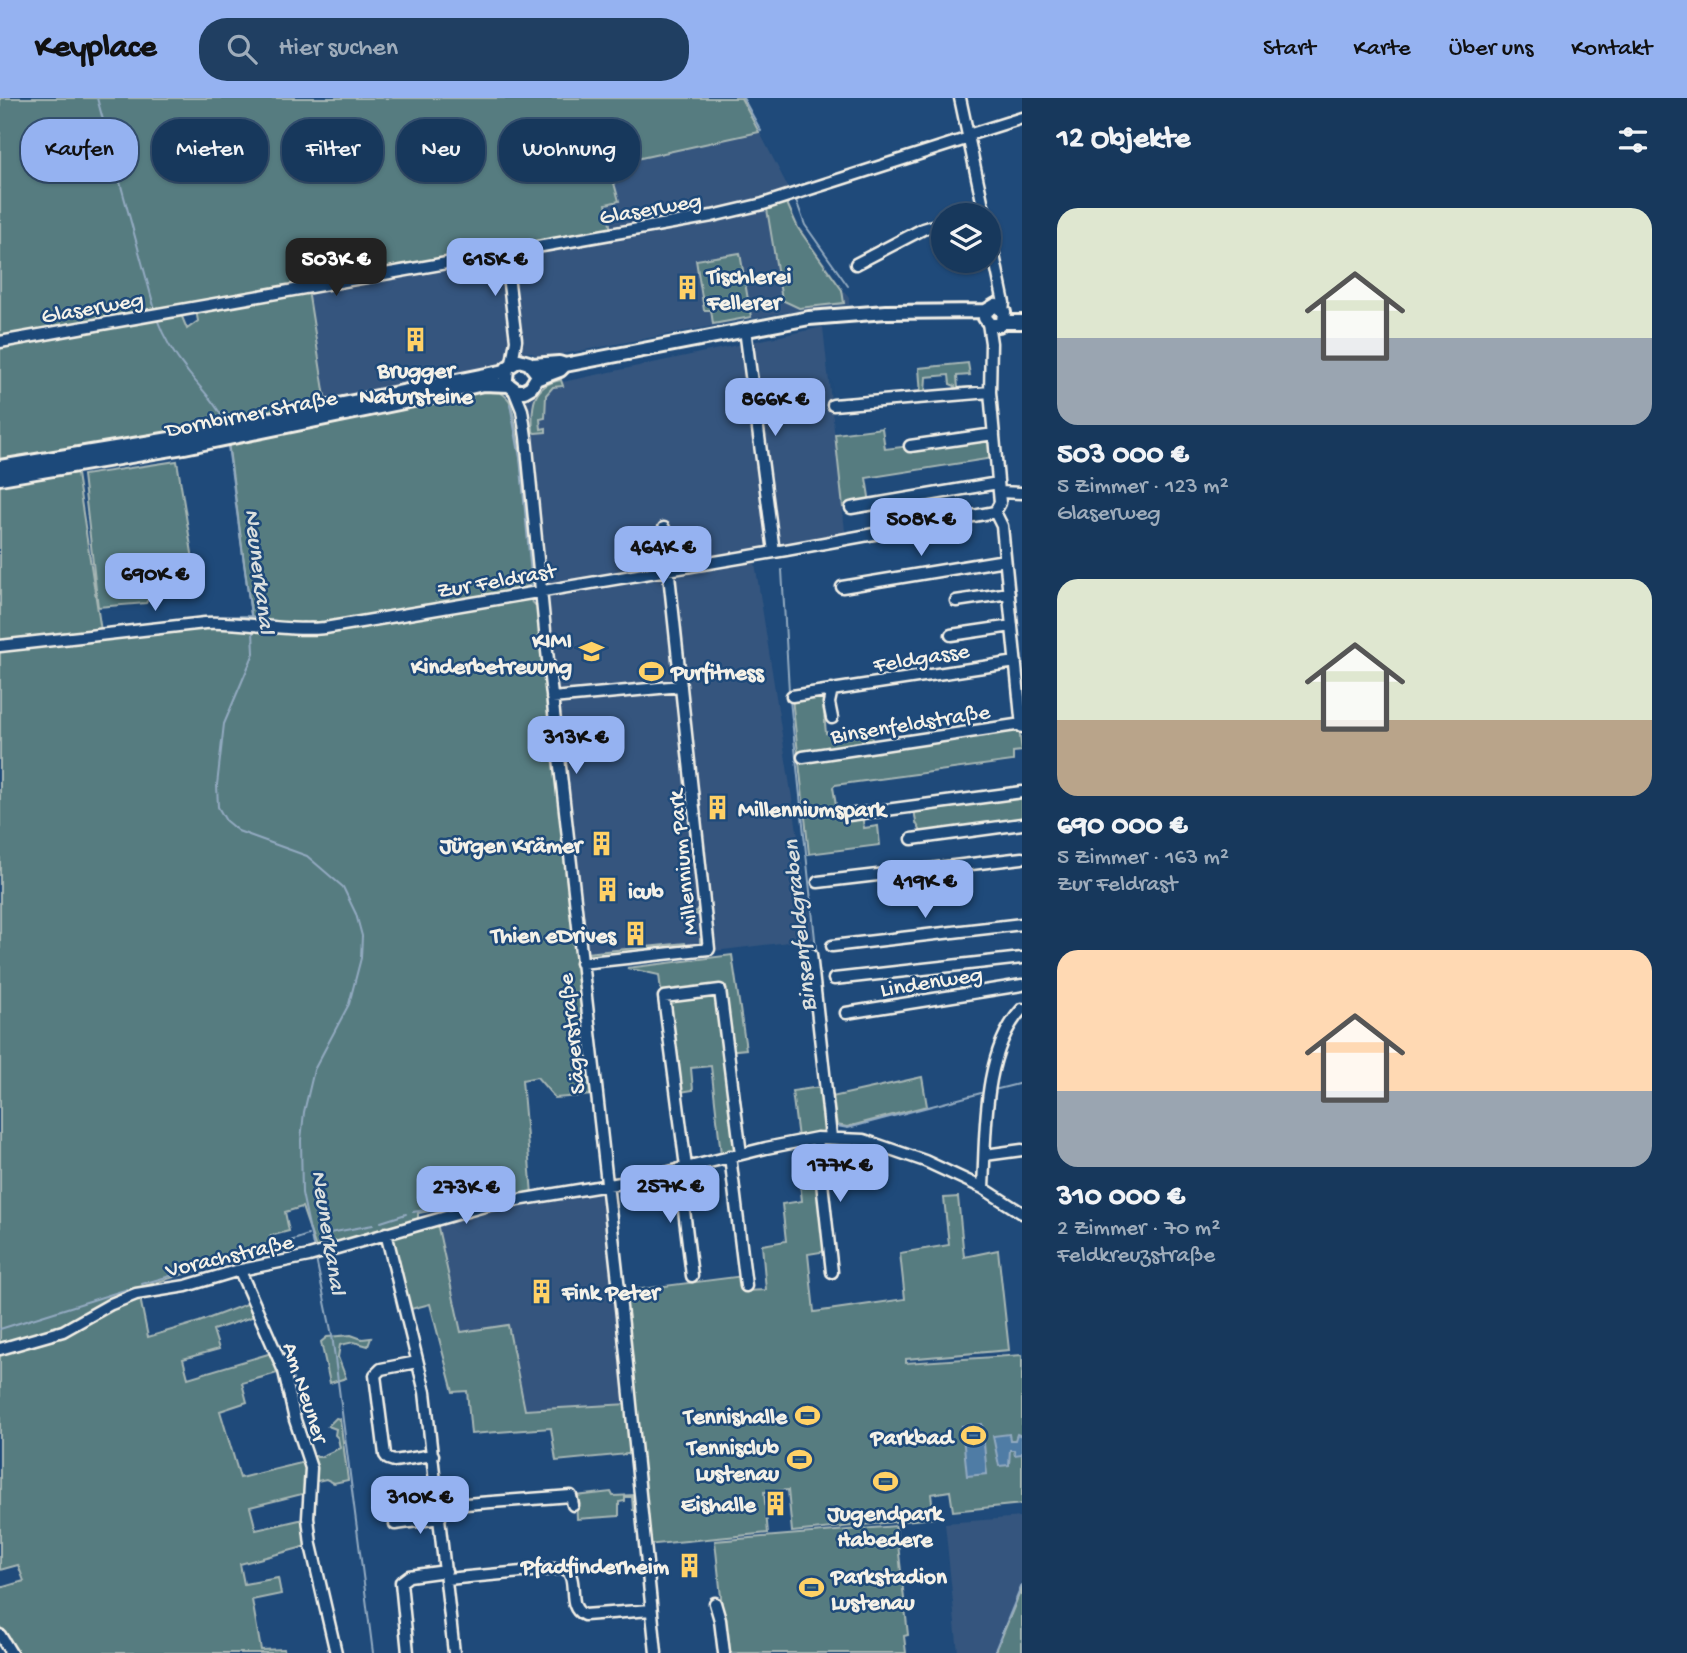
<!DOCTYPE html>
<html lang="de">
<meta charset="utf-8">
<style>
body{margin:0;font-family:"Gochi Hand",sans-serif;background:#203f62;color:#f1f3f6;height:100vh;display:flex;flex-direction:column;font-size:26px;white-space:nowrap}
*{box-sizing:border-box;margin:0}
p{font-size:23px;color:#9eacbb}
.icon{flex:none;width:38px;height:38px;fill:none;stroke:currentColor;stroke-width:2;stroke-linecap:round;stroke-linejoin:round}
.map{position:relative;flex:1;overflow:hidden}
.side{display:flex;flex-direction:column;background:#17385c;width:665px}
.side>*{flex:none}
.guide{position:absolute;left:21px;top:21px;width:665px;height:63px;display:flex;gap:14px}
.buttons{position:absolute;left:931px;top:105px;display:grid;gap:14px}
.buttons a{display:grid;place-items:center;width:70px;height:70px;border-radius:50%;background:#17385c;box-shadow:0 2px 5px #0004,0 0 0 2px #365272;font-size:35px}
.price{position:absolute;translate:-50% -60px;padding:0 16px;border-radius:14px;background:#95b2f1;color:#111;font-size:23px;line-height:46px;filter:drop-shadow(0 2px 4px #0008)}
.price::after{content:'';position:absolute;left:50%;top:42px;width:21px;height:16px;margin-left:-10px;background:inherit;clip-path:polygon(0 0,100% 0,50% 100%)}
.price.active{background:#222;color:#fff}
ul{padding:0;list-style:none}
li{display:grid;align-content:center;gap:14px;height:371px;padding:0 35px}
li span{display:grid;place-items:center;height:217px;border-radius:21px;color:#555}
li>.icon{margin-inline-start:auto}
span .icon{width:126px;height:126px;fill:#fffc;stroke-width:1}
li b{font-size:30px}
h2{display:flex;justify-content:space-between;align-items:center;height:84px;padding:0 35px;font-size:30px}
.chip{padding:0 24px;border-radius:28px;background:#17385c;box-shadow:0 2px 5px #0004,0 0 0 2px #365272;font-size:24px;line-height:63px}
.chip.active{background:#95b2f1;color:#111}
header{display:flex;align-items:center;gap:42px;box-sizing:border-box;height:98px;padding:0 35px;background:#95b2f1;color:#111}
header strong{font-size:33px}
nav{display:flex;gap:38px;margin-inline-start:auto;font-size:24px}
.search{width:490px;height:63px;background:#203f62;display:flex;align-items:center;gap:18px;box-sizing:border-box;padding:0 24px;border-radius:28px;color:#9eacbb;font-size:26px}
main{display:flex;flex:1;min-height:0}
.map>svg:first-child{display:block}
.built{fill:#34557e}
.green{fill:#577b80;stroke:#a6b6b4;stroke-width:2}
.water{fill:#507ba5;stroke:#92aac0;stroke-width:2}
.lines{fill:none;stroke-linecap:round;stroke-linejoin:round}
.stream{stroke:#92aac0;stroke-width:2}
.minor-casing{stroke:#f4f1e8;stroke-width:15}
.major-casing{stroke:#f4f1e8;stroke-width:18}
.minor{stroke:#1f4a7a;stroke-width:10}
.major{stroke:#1f4a7a;stroke-width:12}
.labels{text-anchor:middle;stroke-width:5;stroke-linejoin:round;paint-order:stroke}
.street-label{font-size:23px;fill:#f4f1e8;stroke:#1f4a7a}
.poi-label{font-size:23px;font-weight:bold;fill:#f4f1e8;stroke:#1f4a7a;text-anchor:end}
.water-label{font-size:24px;font-style:italic;fill:#dbdfde;stroke:#1f4a7a}
</style>
<header>
<strong>Keyplace</strong>
<div class="search"><svg class="icon" aria-label="search" viewBox="0 0 24 24"><circle cx="10" cy="10" r="6"/><path d="M15 15l6 6"/></svg>Hier suchen</div>
<nav><a>Start</a><a>Karte</a><a>Über uns</a><a>Kontakt</a></nav>
</header>
<main>
<div class="map">
<svg width="1022" height="1555" viewBox="0 0 1022 1555">
<rect width="100%" height="100%" fill="#1f4a7a"/>
<filter id="ink" filterUnits="userSpaceOnUse"><feTurbulence type="fractalNoise" baseFrequency=".0143" numOctaves="2"/><feDisplacementMap in="SourceGraphic" scale="14" xChannelSelector="R" yChannelSelector="G"/><feConvolveMatrix kernelMatrix="1 2 1 2 8 2 1 2 1" color-interpolation-filters="sRGB"/></filter>
<g filter="url(#ink)">
<!-- built -->
<path class="built" d="M493,0H742L791,95L787,102L799,128L849,200V207L782,215L542,260L529,254L510,256L493,272L326,305L307,187Z
M823,229L846,442L754,458L814,841L658,860L588,871L581,869L520,293Z
M607,1087L630,1305L525,1312L508,1227L462,1234L436,1121Z
M1022,1419V1485L994,1555H958L945,1425Z"/>
<!-- green -->
<path class="green" d="M0,0H741L759,34L609,67L619,103L606,106L611,132L180,214L187,231L198,223L196,212L308,192L326,305L75,363L101,533L218,527L315,533L529,500L538,510L593,997L555,1000L537,979L522,982L532,1096L418,1115V1122L317,1153L302,1109L285,1114L289,1133L270,1138L272,1152L237,1160L138,1190L148,1239L199,1224L252,1204L258,1217L213,1232L219,1251L183,1261L188,1280L275,1254L284,1273L242,1285L247,1304L220,1313L240,1380L309,1363L310,1394L250,1409L256,1432L308,1420L311,1447L240,1466L244,1486L278,1480L281,1496L252,1502L261,1552L284,1551L285,1555H11L0,1537V1490L24,1483L18,1467L0,1472V1251L80,1224L0,1250Z
M786,103L798,130L842,192L844,205L799,210L782,202L767,111L768,109Z
M740,155L751,219L713,226L711,212H704L696,162Z
M968,265L970,277L957,278L958,290L969,289V293L956,294L955,288L950,286L949,277L926,279L925,296L921,297L919,270Z
M561,282L563,288L553,289L546,297L545,320L540,321L541,331L546,330V334L535,335L533,334C531,308 532,287 561,282Z
M486,288C493,290 505,296 509,302C518,316 533,469 532,492L319,528L252,524L228,344Z
M882,330L885,351L990,339L993,360L866,380L870,405L843,409L835,336Z
M177,363L198,492L150,498L146,505L98,509L83,377Z
M822,595L826,635L869,629L874,650L1019,631L1022,653L1013,654V663L835,687L833,689L838,720L862,717L864,730L878,728L880,747L809,756L792,600Z
M1022,696V724L923,737L916,725L914,710Z
M697,811L704,813L707,839L702,847L594,860L588,859L587,855L685,845L686,848L700,847V841L704,840L702,818L695,816Z
M732,857L746,951L727,953L737,1053L721,1056L711,968L691,970L693,992L674,995L659,877L627,870Z
M922,979L927,1008L847,1029L837,1027L832,999Z
M820,989L823,991L826,1035L798,1040L792,993Z
M840,1044L843,1084L825,1086L820,1046Z
M815,1046L827,1153L808,1156L814,1214L905,1201L900,1155L949,1147L944,1100L958,1099L964,1159L998,1152L1009,1252L906,1261V1265L1022,1257V1406L953,1413L950,1393L931,1396L934,1420L792,1434L788,1392L764,1394L768,1435L646,1447L637,1355L556,1363L551,1330L471,1336L467,1293L453,1294L430,1206L407,1212L391,1142L394,1138L437,1125L461,1234L508,1227L525,1312L628,1306L637,1307L625,1193L743,1178L745,1193L766,1192L762,1147L786,1143L782,1106L802,1103L796,1049Z
M351,1237L362,1241L371,1240L368,1248L354,1244L340,1247L338,1259L346,1280L330,1285L321,1244L327,1239Z
M336,1320L340,1321L348,1382L334,1385L326,1381L313,1384L311,1357L320,1359L340,1350L338,1340L335,1337L336,1331L328,1328Z
M611,1394L613,1398L634,1397L637,1412H633L632,1399H625V1403L619,1404V1418L577,1421L576,1398Z
M896,1428L908,1537L904,1538L906,1555H727L715,1443Z
M1022,1489V1555H999L996,1553Z"/>
<!-- water -->
<path class="water" d="M982,1326L987,1376L967,1378L962,1328Z
M1009,1336L1010,1342H1015L1017,1336L1022,1338V1356L1015,1357L1014,1352H1010L1009,1367L999,1368L993,1338Z"/>
<g class="lines">
<!-- stream -->
<path class="stream" d="M97,0L155,212
M743,0L761,33
M796,102L805,127L848,188
M157,221C164,240 174,257 187,273C199,289 215,303 223,321
M0,237V238
M5,249L128,227
M510,306L520,360L532,487L519,491
M228,348L252,524
M782,472L789,593
M503,494L510,493
M487,497L495,495
M471,499L479,498
M454,502L463,501
M438,505L447,503
M421,507L430,506
M404,510L414,509
M386,514L396,512
M367,517L378,515
M214,519L251,518L259,520
M350,519L360,518
M204,520H207
M192,521L197,520
M272,522L276,523
M334,522L343,521
M170,523L184,522
M288,524H290
M302,524H304
M310,524H312
M319,524L326,523
M132,528L161,524
M86,533L118,529
M253,533L254,555L224,626L217,687L218,709L226,723L238,733L307,758L343,789L356,816L362,838L361,860L349,906L314,972L304,1014L301,1042L302,1095L314,1152
M32,539L78,534
M14,541L25,540
M0,542H7
M790,602L824,927
M994,992L1022,985
M834,1020L837,1028L848,1030L985,994
M517,1096L530,1094
M491,1099L510,1097
M443,1109L484,1101
M413,1114L436,1110
M381,1124L406,1116
M324,1136L373,1127
M276,1148L308,1137
M316,1161L332,1237L373,1555
M142,1186L269,1150
M0,1231L128,1191
M994,1555L1022,1487"/>
<defs>
<path id="minor" d="M960,0L985,117
M968,37L1022,20
M970,117L985,113
M989,133L1004,205L1003,212
M505,154L516,242L512,265
M856,166L923,131L943,125
M988,225L991,245L990,294L1000,405L995,414
M745,231L774,454
M0,244L712,118L763,106L969,40
M514,292L522,312L526,339L547,553L623,1227L656,1555
M833,307L990,294
M910,348L994,336
M999,394L1022,395
M851,410L998,385
M995,414L1002,428L1022,629
M842,489L1005,462
M956,503L1009,495
M951,537L1012,528
M0,548L205,525C246,523 285,534 325,530L786,452L995,414
M792,598L1016,564
M552,600L681,588
M832,620L829,605L832,591
M803,659L1022,626
M848,717L1022,694
M912,741L1022,726
M818,784L1022,760
M832,848L1022,826
M811,856L831,1039
M581,865L709,851L664,430
M834,881L1022,860
M846,915L1022,887
M817,1040L832,1174
M985,1057L1022,1052
M730,1058L746,1188
M686,1069L664,899L720,892L741,1056
M679,1071L692,1178
M983,1090C986,1034 982,955 1022,911
M386,1135L425,1294L454,1555
M240,1173L284,1273L295,1322L311,1370L308,1420L311,1447L336,1555
M0,1251L63,1233L111,1206L136,1196L186,1188L236,1173L309,1158L488,1107L633,1083L766,1050L817,1040L864,1042L925,1063L983,1090L1022,1115
M417,1264L381,1271L375,1277L385,1357L388,1361L394,1363L433,1357
M439,1408L571,1398L573,1407
M395,1426L440,1420
M447,1481L565,1470C580,1482 565,1509 584,1517L651,1512
M715,1505L720,1522L724,1555
M0,1537L11,1555
M408,1555L401,1484L409,1478L446,1473"/>
<path id="major" d="M986,213L985,220L991,227H999L1003,224H1022
M532,267L559,265L565,267L809,220L886,214L986,213L996,207L1004,214L1003,224
M506,281L507,270L519,262L529,265L536,274
M0,369L176,340L506,273
M0,380L184,349L423,300L483,286L509,287L517,293H524L531,289L536,281L560,272L565,267"/>
</defs>
<!-- minor casing -->
<use href="#minor" class="minor-casing"/>
<!-- major casing -->
<use href="#major" class="major-casing"/>
<!-- minor -->
<use href="#minor" class="minor"/>
<!-- major -->
<use href="#major" class="major"/>
</g>
</g>
<!-- icons -->
<defs>
<symbol id="building-bare" viewBox="-9 -9 18 18"><path d="M-4-6H4V6H1V3H-1V6H-4ZM-2.5-4.3h1.7v1.8h-1.7ZM.8-4.3h1.7v1.8H.8ZM-2.5-1h1.7V.8h-1.7ZM.8-1h1.7V.8H.8Z" fill="#ffd166" stroke="#1f4a7a" stroke-width="2.5" paint-order="stroke"/></symbol>
<symbol id="school-bare" viewBox="-9 -9 18 18"><path d="M0-5L7-2L0 1L-7-2ZM-4 1L0 2.5L4 1V4Q0 6-4 4Z" fill="#ffd166" stroke="#1f4a7a" stroke-width="2.5" paint-order="stroke"/></symbol>
<symbol id="stadium-bare" viewBox="-9 -9 18 18"><path d="M0-5a6.5 5 0 1 0 0 10a6.5 5 0 1 0 0-10ZM-3.5-1.8h7v3.6h-7Z" fill="#ffd166" stroke="#1f4a7a" stroke-width="2.5" paint-order="stroke"/></symbol>
</defs>
<g fill-rule="evenodd">
<use href="#building-bare" x="670" y="172" width="35" height="35"/>
<use href="#building-bare" x="398" y="224" width="35" height="35"/>
<use href="#school-bare" x="574" y="536" width="35" height="35"/>
<use href="#stadium-bare" x="634" y="556" width="35" height="35"/>
<use href="#building-bare" x="700" y="692" width="35" height="35"/>
<use href="#building-bare" x="584" y="728" width="35" height="35"/>
<use href="#building-bare" x="590" y="774" width="35" height="35"/>
<use href="#building-bare" x="618" y="818" width="35" height="35"/>
<use href="#building-bare" x="524" y="1176" width="35" height="35"/>
<use href="#stadium-bare" x="790" y="1300" width="35" height="35"/>
<use href="#stadium-bare" x="956" y="1320" width="35" height="35"/>
<use href="#stadium-bare" x="782" y="1344" width="35" height="35"/>
<use href="#stadium-bare" x="868" y="1366" width="35" height="35"/>
<use href="#building-bare" x="758" y="1388" width="35" height="35"/>
<use href="#building-bare" x="672" y="1450" width="35" height="35"/>
<use href="#stadium-bare" x="794" y="1472" width="35" height="35"/>
</g>
<g class="labels">
<!-- street labels -->
<g class="street-label">
<text transform="translate(650 109) rotate(-10)" y="8">Glaserweg</text>
<text transform="translate(92 208) rotate(-10)" y="8">Glaserweg</text>
<text transform="translate(251 314) rotate(-11)" y="8">Dornbirner Straße</text>
<text transform="translate(496 481) rotate(-10)" y="8">Zur Feldrast</text>
<text transform="translate(921 558) rotate(-9)" y="8">Feldgasse</text>
<text transform="translate(910 624) rotate(-9)" y="8">Binsenfeldstraße</text>
<text transform="translate(681 765) rotate(-96)" y="8">Millennium Park</text>
<text transform="translate(931 882) rotate(-9)" y="8">Lindenweg</text>
<text transform="translate(570 936) rotate(-96)" y="8">Sägerstraße</text>
<text transform="translate(229 1156) rotate(-13)" y="8">Vorachstraße</text>
<text transform="translate(307 1294) rotate(72)" y="8">Am Neuner</text>
</g>
<!-- poi labels -->
<g class="poi-label">
<text x="707" y="185" text-anchor="start">Tischlerei<tspan x="707" dy="26">Fellerer</tspan></text>
<text x="416" y="279" text-anchor="middle">Brugger<tspan x="416" dy="26">Natursteine</tspan></text>
<text x="572" y="549">KIMI<tspan x="572" dy="26">Kinderbetreuung</tspan></text>
<text x="671" y="581" text-anchor="start">Purfitness</text>
<text x="738" y="718" text-anchor="start">Millenniumspark</text>
<text x="582" y="754">Jürgen Krämer</text>
<text x="628" y="800" text-anchor="start">icub</text>
<text x="616" y="844">Thien eDrives</text>
<text x="562" y="1201" text-anchor="start">Fink Peter</text>
<text x="787" y="1325">Tennishalle</text>
<text x="953" y="1346">Parkbad</text>
<text x="779" y="1356">Tennisclub<tspan x="779" dy="26">Lustenau</tspan></text>
<text x="756" y="1413">Eishalle</text>
<text x="885" y="1422" text-anchor="middle">Jugendpark<tspan x="885" dy="26">Habedere</tspan></text>
<text x="669" y="1475">Pfadfinderheim</text>
<text x="831" y="1485" text-anchor="start">Parkstadion<tspan x="831" dy="26">Lustenau</tspan></text>
</g>
<!-- water labels -->
<g class="water-label">
<text transform="translate(261 473) rotate(83)" y="8">Neunerkanal</text>
<text transform="translate(798 828) rotate(-96)" y="8">Binsenfeldgraben</text>
<text transform="translate(330 1134) rotate(81)" y="8">Neunerkanal</text>
</g>
</g>
</svg>
<div class="buttons">
<a><svg class="icon" aria-label="layers" viewBox="0 0 24 24"><path d="M12 4l9 5-9 5-9-5zM3 14l9 5 9-5"/></svg></a>
</div>
<b class="price active" style="left:336px;top:200px">503K €</b>
<b class="price" style="left:495px;top:200px">615K €</b>
<b class="price" style="left:775px;top:340px">866K €</b>
<b class="price" style="left:921px;top:460px">508K €</b>
<b class="price" style="left:663px;top:488px">464K €</b>
<b class="price" style="left:155px;top:515px">690K €</b>
<b class="price" style="left:576px;top:678px">313K €</b>
<b class="price" style="left:925px;top:822px">419K €</b>
<b class="price" style="left:840px;top:1106px">177K €</b>
<b class="price" style="left:670px;top:1127px">257K €</b>
<b class="price" style="left:466px;top:1128px">273K €</b>
<b class="price" style="left:420px;top:1438px">310K €</b>
<div class="guide">
<a class="chip active">Kaufen</a>
<a class="chip">Mieten</a>
<a class="chip">Filter</a>
<a class="chip">Neu</a>
<a class="chip">Wohnung</a>
</div>
</div>
<section class="side">
<h2>12 Objekte<svg class="icon" aria-label="filters" viewBox="0 0 24 24"><path d="M4 7h16M4 17h16"/><circle cx="9" cy="7" r="2"/><circle cx="15" cy="17" r="2"/></svg></h2>
<ul>
<li><span style="background:linear-gradient(#dfe7d0 60%,#9aa5b1 0)"><svg class="icon" aria-label="home" viewBox="0 0 24 24"><path d="M3 11l9-7 9 7M6 9v11h12V9"/></svg></span><div><b>503 000 €</b><p>5 Zimmer · 123 m²</p><p>Glaserweg</p></div></li>
<li><span style="background:linear-gradient(#dfe7d0 65%,#b9a48a 0)"><svg class="icon" aria-label="home" viewBox="0 0 24 24"><path d="M3 11l9-7 9 7M6 9v11h12V9"/></svg></span><div><b>690 000 €</b><p>5 Zimmer · 163 m²</p><p>Zur Feldrast</p></div></li>
<li><span style="background:linear-gradient(#ffd9b3 65%,#9aa5b1 0)"><svg class="icon" aria-label="home" viewBox="0 0 24 24"><path d="M3 11l9-7 9 7M6 9v11h12V9"/></svg></span><div><b>310 000 €</b><p>2 Zimmer · 70 m²</p><p>Feldkreuzstraße</p></div></li>
</ul>
</section>
</main>
